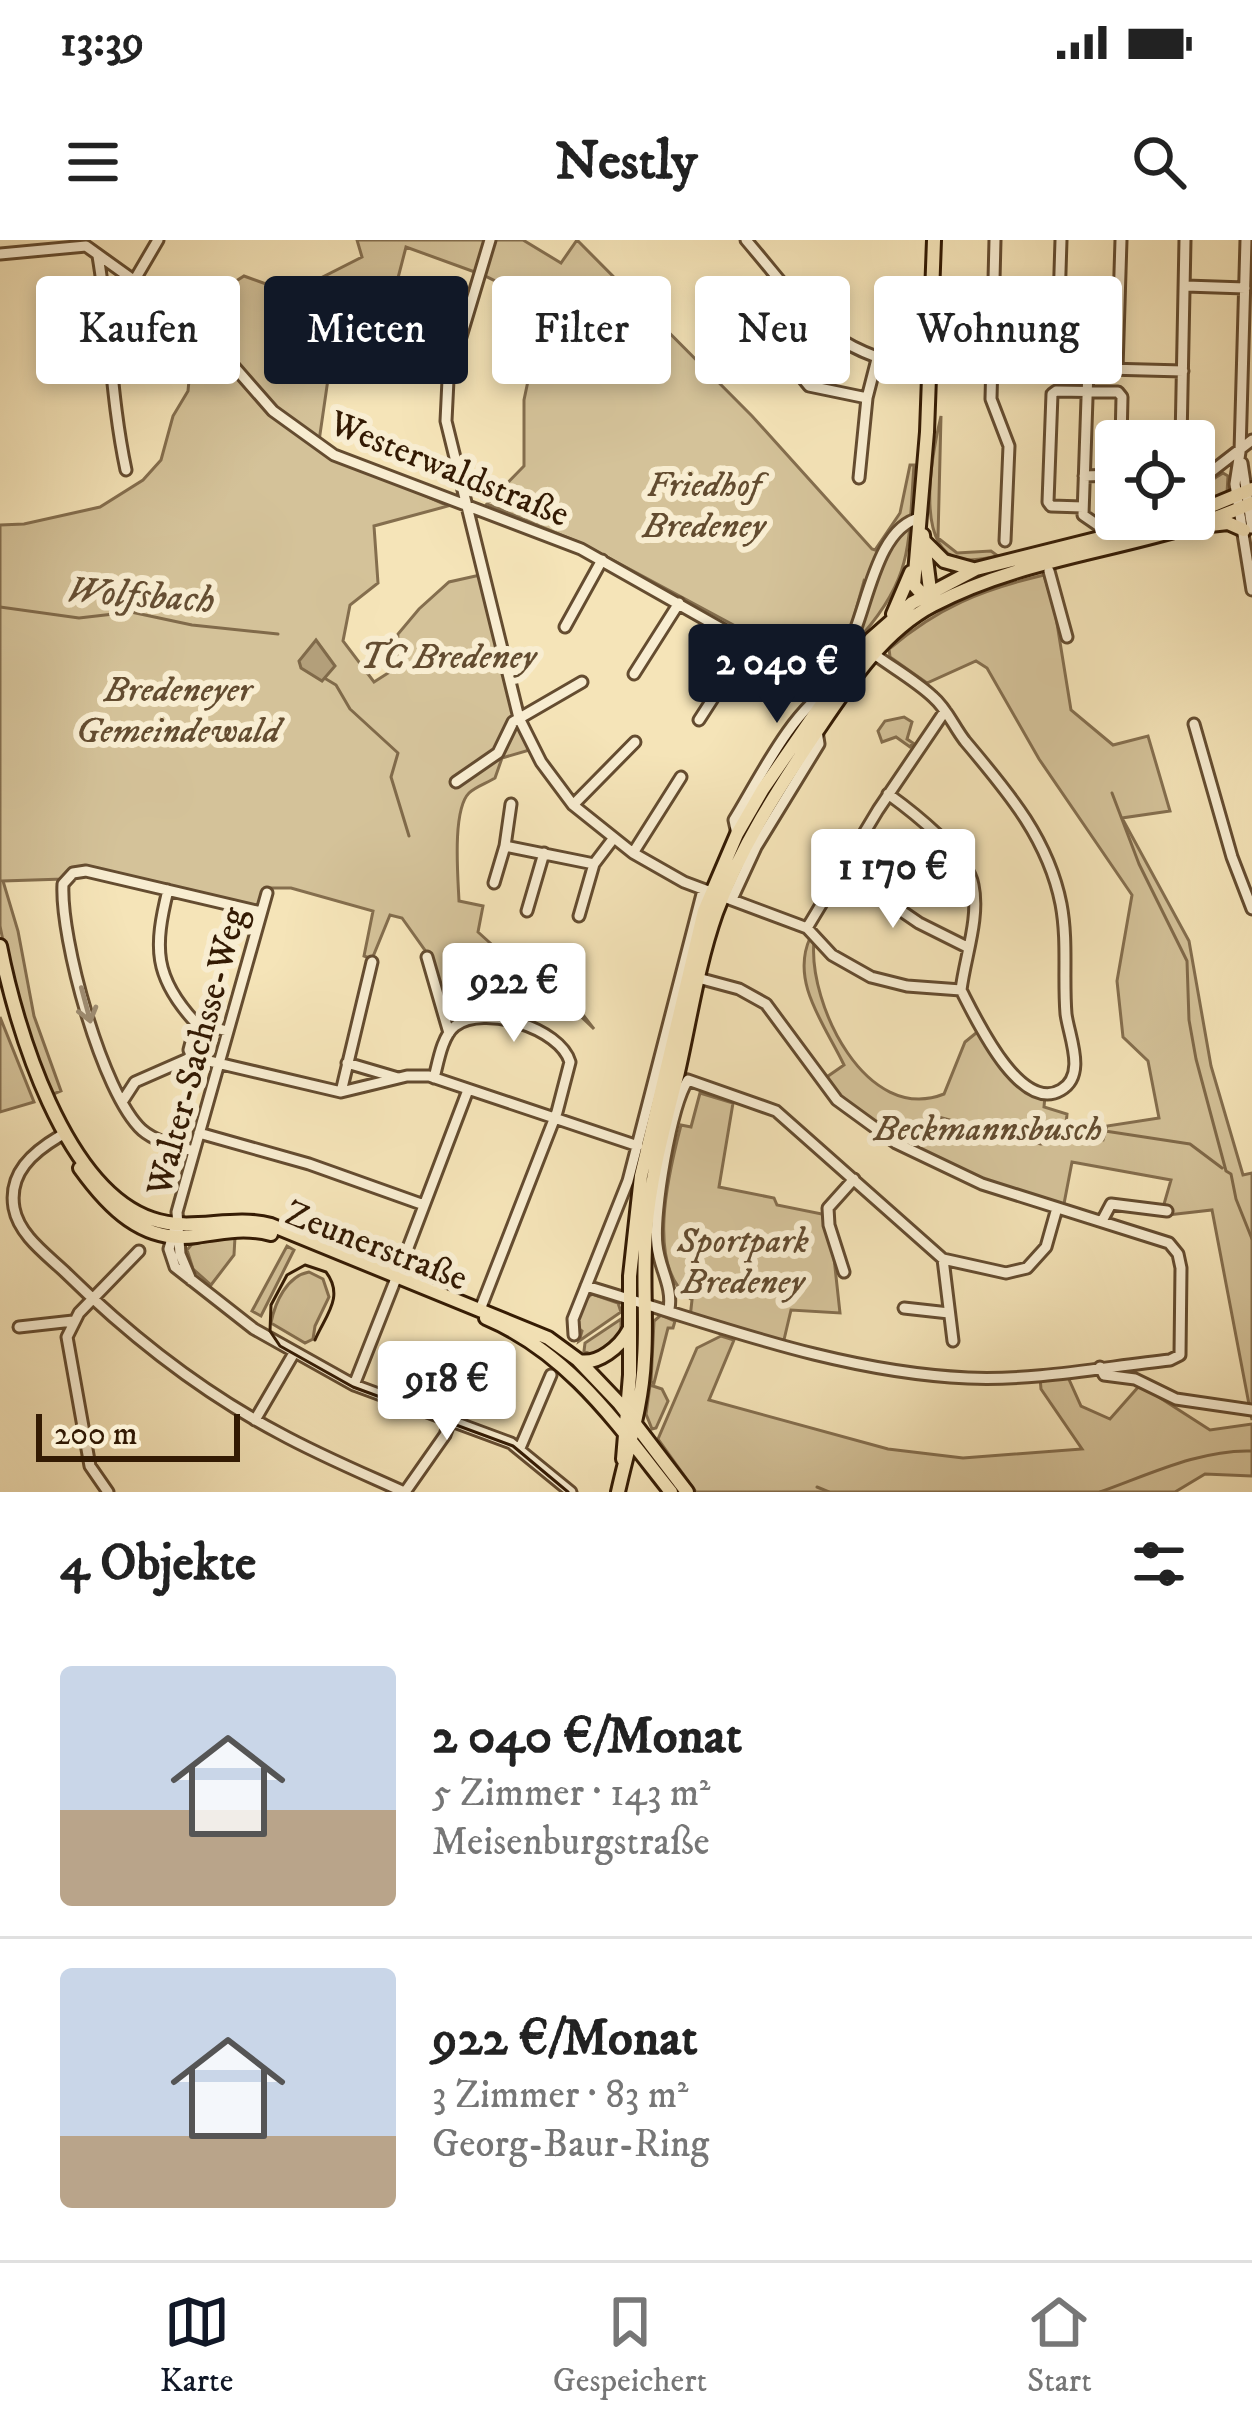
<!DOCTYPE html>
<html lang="de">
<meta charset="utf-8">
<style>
body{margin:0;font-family:"IM FELL DW Pica",serif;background:#f2f2f2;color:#222;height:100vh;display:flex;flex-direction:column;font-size:45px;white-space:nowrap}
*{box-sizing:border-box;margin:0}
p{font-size:39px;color:#767676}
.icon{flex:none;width:66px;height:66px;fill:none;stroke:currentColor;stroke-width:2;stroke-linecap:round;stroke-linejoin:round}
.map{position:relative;height:1252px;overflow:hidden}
.details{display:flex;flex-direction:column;background:#fff;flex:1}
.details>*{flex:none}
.hud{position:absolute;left:36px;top:36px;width:1182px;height:108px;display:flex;gap:24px}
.fabs{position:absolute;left:1095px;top:180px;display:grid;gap:24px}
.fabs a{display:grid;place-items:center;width:120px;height:120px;border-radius:12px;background:#fff;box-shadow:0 6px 18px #0003;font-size:60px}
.scale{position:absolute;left:36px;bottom:30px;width:204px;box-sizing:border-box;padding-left:12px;border:6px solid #331a03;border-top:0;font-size:33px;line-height:42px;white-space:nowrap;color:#331a03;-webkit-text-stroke:9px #f8edd1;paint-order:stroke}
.price{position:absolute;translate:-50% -102px;padding:0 27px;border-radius:12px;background:#fff;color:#222;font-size:39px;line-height:78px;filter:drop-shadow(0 3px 6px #0008)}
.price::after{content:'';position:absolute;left:50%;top:72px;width:36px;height:27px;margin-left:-18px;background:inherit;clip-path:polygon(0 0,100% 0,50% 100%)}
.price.selected{background:#111827;color:#fff}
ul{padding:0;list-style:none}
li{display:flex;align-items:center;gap:36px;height:300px;padding:0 60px}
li+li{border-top:3px solid #e0e0e0}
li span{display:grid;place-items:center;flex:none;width:336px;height:240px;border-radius:12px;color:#555}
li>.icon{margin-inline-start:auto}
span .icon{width:144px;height:144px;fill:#fffc;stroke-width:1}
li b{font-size:51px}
h2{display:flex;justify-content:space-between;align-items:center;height:144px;padding:0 60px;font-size:51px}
.tag{padding:0 42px;border-radius:12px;background:#fff;box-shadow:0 6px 18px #0003;font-size:42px;line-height:108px}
.tag.selected{background:#111827;color:#fff}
.status{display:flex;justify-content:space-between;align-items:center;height:84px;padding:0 60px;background:#fff;direction:ltr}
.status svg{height:33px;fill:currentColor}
header{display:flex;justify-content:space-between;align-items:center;height:156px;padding:0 60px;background:#fff;font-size:54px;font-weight:700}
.tab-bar{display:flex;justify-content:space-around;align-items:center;height:168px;border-top:3px solid #e0e0e0;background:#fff;font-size:33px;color:#767676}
.tab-bar a{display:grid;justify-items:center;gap:6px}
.tab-bar .selected{color:#111827}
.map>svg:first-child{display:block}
.green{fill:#d4c299;stroke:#846e4e;stroke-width:3}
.water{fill:#b39f7a;stroke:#806a4a;stroke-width:3}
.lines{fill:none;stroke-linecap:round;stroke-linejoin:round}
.stream{stroke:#806a4a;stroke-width:3}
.minor-casing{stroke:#644c30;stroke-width:15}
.major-casing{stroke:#331a03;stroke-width:18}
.minor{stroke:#f8edd1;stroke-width:9}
.major{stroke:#f5e4b8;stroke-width:12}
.tram{stroke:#331a03;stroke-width:3}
.oneway{stroke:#9f8e74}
.labels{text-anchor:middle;stroke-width:12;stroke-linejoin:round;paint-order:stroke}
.street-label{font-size:36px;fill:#331a03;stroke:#f8edd1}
.park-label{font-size:36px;font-style:italic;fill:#634c30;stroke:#f8edd1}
.water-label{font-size:39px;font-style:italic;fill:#664f33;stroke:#f8edd1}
</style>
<div class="status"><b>13:39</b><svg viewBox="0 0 49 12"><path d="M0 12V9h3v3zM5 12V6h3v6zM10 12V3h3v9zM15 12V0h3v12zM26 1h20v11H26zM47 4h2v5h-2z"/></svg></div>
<header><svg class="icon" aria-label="menu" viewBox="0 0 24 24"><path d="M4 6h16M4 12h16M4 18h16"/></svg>Nestly<svg class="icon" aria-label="search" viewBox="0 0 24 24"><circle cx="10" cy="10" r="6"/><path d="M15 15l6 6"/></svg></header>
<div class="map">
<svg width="1252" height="1252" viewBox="0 0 1252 1252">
<rect width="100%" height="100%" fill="#f5e4b8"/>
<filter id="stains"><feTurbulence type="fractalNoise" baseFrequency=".00167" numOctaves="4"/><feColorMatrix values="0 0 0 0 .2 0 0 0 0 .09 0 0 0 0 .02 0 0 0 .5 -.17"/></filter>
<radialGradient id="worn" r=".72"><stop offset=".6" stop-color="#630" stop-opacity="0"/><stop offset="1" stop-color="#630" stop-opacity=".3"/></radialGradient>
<!-- green -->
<path class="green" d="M357,0H523L561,23L577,0L752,176L872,309L875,310L900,273L910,225H914C908,307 914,339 855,403L871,347L864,341L849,395L788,399L780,410L583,304L487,264L524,226V160L544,65L483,35L406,7L384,92L336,84L318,208L448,266L374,286L378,343L350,365L343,401L374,442L396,428L398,394L419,369L449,342L480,335L533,509L502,518L495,538C487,543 475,547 469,553C452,570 458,637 459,661L483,666L478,692L499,711L535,721L549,731L594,789C548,744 537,738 475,723L461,776L447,782L429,716L402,678L390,675L372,719L364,716L373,671L291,648H271L260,671L80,629L64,639L3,641L18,691L34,776L61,851L51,855L17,769L0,686V285L24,284L100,267L143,240L161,220L173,176L188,151L194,89L180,77L244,36L291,53L362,17Z
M941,176L938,298L957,313L991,311L998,316C986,318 971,322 959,319C913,306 933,210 941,176Z
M1223,233L1228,236L1227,253L1194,266V251Z
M1044,335L1055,371L1071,470L1113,505L1148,496L1170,571L1122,578L1189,701L1211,826L1243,935L1252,933V1180L1212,970L1168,975L1162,971L1171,940L1072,922L1063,969L993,946L879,893L821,841L844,825C825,785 790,742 810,698L814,701C808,764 866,885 944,854L965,802L981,789L1001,819L1045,856L1044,867L1067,874L1065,896L1103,900L1107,886L1159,878L1148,821L1123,797L1117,741L1132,655L1039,519L987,428L976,421L927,443L890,417L889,409C939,367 981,350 1044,335Z
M904,477L912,482L907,499L913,503L910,507L896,497L882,502L878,491L885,481Z
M0,777L34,862L0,872Z
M700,853L733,863L719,947L774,958L777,965L822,974L834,1018L840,1073L791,1070L783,1104L690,1078L692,1060C644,1029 669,931 681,885L691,887Z
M235,997L234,1015L211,1045L193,1029L187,1010L192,1004Z
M287,1006L294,1010L261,1076L252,1071Z
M309,1032L323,1039L329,1057L315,1086L313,1099L305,1103L271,1083C275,1062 287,1036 309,1032Z
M592,1054L618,1063L621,1072L579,1101L582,1091L573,1084L582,1063Z
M661,1075L675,1081L673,1088H668L654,1143L651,1142L654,1081Z
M621,1079V1095L593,1115L584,1111L585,1103Z
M721,1096L734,1100L709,1160L888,1209L963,1218L1082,1209L1041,1149L1040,1138L1067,1135L1081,1166L1110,1179L1140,1145L1210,1190L1252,1184V1236L1205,1234L1175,1252H696L658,1199L697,1108Z
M650,1145L662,1149L668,1161L656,1188L652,1189L646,1174Z"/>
<!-- water -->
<path class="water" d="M316,400L335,426L322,441L301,428L299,421Z"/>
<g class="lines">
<!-- stream -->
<path class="stream" d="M0,367L79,378L131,372L192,385L278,394
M326,439L336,445L350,469L398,513L391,537L409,596
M1112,553L1139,624L1187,721L1189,780L1196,819L1226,931L1231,934L1236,959L1252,999
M927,874L1041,904L1105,891L1190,904L1222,928
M817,1247L829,1252
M1100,1252C1148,1235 1201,1209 1252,1211"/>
<defs>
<path id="minor" d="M490,0L448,140L446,181L519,478L541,522L573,565L633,613L684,642L807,688L832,715L871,737L907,746L961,750C976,779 1020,874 1061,850C1087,835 1069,797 1066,774C1063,737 1068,701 1061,664C1048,598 1007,551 965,501C954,487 947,469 933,457C916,441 893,428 874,414
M746,0C811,76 825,111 929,131
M995,0L991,159L1009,206L1005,301
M1246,0L1240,212L1235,244L1252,350
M0,14L86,6L185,77L210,99L273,171L334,215L581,309L837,454
M98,16C110,87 111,160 126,230
M1186,46L1245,48
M110,82L158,0
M758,91L770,98L809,146L867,158
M1057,127L1061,0
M1088,129L1083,275L1099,286L1127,279
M1117,129L1121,0
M991,131L1014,132L1031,127L1183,131
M1181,201L1185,0
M1242,223L1252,288
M1084,236L1116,235
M859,238L867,158L877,119
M1194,245L1252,200
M1083,267L1051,266L1048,262L1052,154L1056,151L1118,152L1122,157L1121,201
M1049,331L1067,397
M565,387L602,320
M849,405C867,370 876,287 920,278
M634,434L679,363
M699,480L750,401
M1194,484L1232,617L1252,669
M456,542L498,513L513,482L582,442
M888,554C913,572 968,615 973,645C980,678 965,717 961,750
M573,565L635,502
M737,594L734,580C757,543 793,468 831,449
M505,606L594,624
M633,613L681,537
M843,631L919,683L967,707
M494,643L505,606L511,564
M168,650C154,707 153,737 196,783
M732,659L756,607L819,504L817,491
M527,671L544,613
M579,676L594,624L613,599
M807,688L878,570L945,471
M427,717L449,793
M227,791L196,783L189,810L192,817L341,852L407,836H429L638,906
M347,823L398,838
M434,838C438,823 442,796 455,786C484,764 560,788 570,822L557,872L481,1067
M341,852L372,722
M122,862L135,842L192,817
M199,893L309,924L424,965
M60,896C33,912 8,933 14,968C19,995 46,1014 65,1032C128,1094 200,1151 279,1193C319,1215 362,1233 404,1252
M193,911C176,906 156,902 142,890C102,853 60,698 63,644L73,633L86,631L261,672
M1102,981L1111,964L1167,971
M176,984L169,1009L175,1027L254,1089L354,1145L511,1203L571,1252
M943,1019L953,1101
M844,1032L829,985L828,968L854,939
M398,1034L468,850
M191,1040L180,1014L177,972L267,653
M586,1046C711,1083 836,1132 968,1138C1035,1141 1104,1127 1170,1120L1180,1115L1181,1028L1178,1014L1169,1003L982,944L896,903L837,860L766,764L739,749L698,738
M904,1068L949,1073
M669,1069C673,1046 659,1028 657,1005C653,973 671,866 688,840L776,871L943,1019L1006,1033L1027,1028L1046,1007L1057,968
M19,1087L73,1081
M574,1095L573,1079L628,941L703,650
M1100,1127L1104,1135L1135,1139L1176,1159L1252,1170
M354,1145L395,1041
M255,1180L294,1113
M520,1208L551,1135
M108,1252L90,1226L67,1097L79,1073L139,1011
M405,1252L445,1195L450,1181"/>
<path id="major" d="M1194,273L1252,249
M1210,285L1228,283L1244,290
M923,295L931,358
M925,302L944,321L973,329
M927,360L914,345L927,192L934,0
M893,374L911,332
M0,706C16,788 64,949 152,979C192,993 231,974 271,985L548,1098L578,1120L619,1163L687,1252
M80,928C108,967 143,1004 196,996C222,992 245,987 271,994
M486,1078C569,1113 617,1184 671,1252
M579,1121C598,1125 620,1107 629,1090
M623,1219L630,1135V1036L641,936L704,671L737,594L763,549L846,429L871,399L912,363L976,329L1176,279
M618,1252C628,1207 642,1166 644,1119C647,1077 642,1034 646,992C650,938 665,884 678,832C690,779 698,724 716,673C741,606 778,549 817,491C848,445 883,391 933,365C1033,312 1149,310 1252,263"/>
</defs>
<!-- minor casing -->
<use href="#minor" class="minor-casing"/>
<!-- major casing -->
<use href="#major" class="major-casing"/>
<!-- minor -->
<use href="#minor" class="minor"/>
<!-- major -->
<use href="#major" class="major"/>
<!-- tram -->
<path class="tram" d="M315,1100C325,1076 345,1057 326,1032L305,1025L287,1035L271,1065L270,1091L280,1106L353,1147L513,1206L568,1252"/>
</g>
<!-- one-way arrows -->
<defs><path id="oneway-shaft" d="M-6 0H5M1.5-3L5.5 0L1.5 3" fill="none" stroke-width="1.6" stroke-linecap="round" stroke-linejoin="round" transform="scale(3)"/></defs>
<use class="oneway" href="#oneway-shaft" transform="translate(86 765) rotate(75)"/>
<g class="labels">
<!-- street labels -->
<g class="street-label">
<text transform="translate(450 227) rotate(22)" y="13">Westerwaldstraße</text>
<text transform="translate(195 811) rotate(-75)" y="13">Walter-Sachsse-Weg</text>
<text transform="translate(377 1004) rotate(21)" y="13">Zeunerstraße</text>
</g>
<!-- park labels -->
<g class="park-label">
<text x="704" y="256">Friedhof<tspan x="704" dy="41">Bredeney</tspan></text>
<text x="448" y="428">TC Bredeney</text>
<text x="178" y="461">Bredeneyer<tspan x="178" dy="41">Gemeindewald</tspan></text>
<text x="988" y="900">Beckmannsbusch</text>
<text x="743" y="1012">Sportpark<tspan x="743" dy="41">Bredeney</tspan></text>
</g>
<!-- water labels -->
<g class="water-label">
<text transform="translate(141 353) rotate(4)" y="14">Wolfsbach</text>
</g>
</g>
<rect width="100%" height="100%" filter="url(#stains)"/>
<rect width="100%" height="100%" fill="url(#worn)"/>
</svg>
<div class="fabs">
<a><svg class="icon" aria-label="locate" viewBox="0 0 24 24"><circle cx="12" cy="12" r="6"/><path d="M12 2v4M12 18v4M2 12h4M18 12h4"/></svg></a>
</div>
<div class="scale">200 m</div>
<b class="price selected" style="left:777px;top:486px">2 040 €</b>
<b class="price" style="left:893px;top:691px">1 170 €</b>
<b class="price" style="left:514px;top:805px">922 €</b>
<b class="price" style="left:447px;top:1203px">918 €</b>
<div class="hud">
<a class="tag">Kaufen</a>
<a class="tag selected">Mieten</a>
<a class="tag">Filter</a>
<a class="tag">Neu</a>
<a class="tag">Wohnung</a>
</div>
</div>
<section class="details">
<h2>4 Objekte<svg class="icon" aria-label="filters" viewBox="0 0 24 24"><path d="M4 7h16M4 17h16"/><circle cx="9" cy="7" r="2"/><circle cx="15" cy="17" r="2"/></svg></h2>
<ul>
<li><span style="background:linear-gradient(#c9d6e8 60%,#b9a48a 0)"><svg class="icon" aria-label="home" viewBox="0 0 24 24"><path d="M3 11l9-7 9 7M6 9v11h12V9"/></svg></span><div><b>2 040 €/Monat</b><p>5 Zimmer · 143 m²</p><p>Meisenburgstraße</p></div></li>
<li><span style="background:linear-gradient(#c9d6e8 70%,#b9a48a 0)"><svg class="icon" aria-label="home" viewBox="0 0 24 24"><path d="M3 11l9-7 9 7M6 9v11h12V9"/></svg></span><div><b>922 €/Monat</b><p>3 Zimmer · 83 m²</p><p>Georg-Baur-Ring</p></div></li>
</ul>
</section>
<nav class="tab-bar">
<a class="selected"><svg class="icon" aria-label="map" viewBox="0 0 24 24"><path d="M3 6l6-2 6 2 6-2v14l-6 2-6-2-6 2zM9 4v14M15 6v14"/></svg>Karte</a>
<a><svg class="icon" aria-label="saved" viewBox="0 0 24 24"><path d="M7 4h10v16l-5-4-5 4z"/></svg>Gespeichert</a>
<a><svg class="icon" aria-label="home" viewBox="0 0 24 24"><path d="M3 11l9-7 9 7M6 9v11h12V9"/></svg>Start</a>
</nav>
